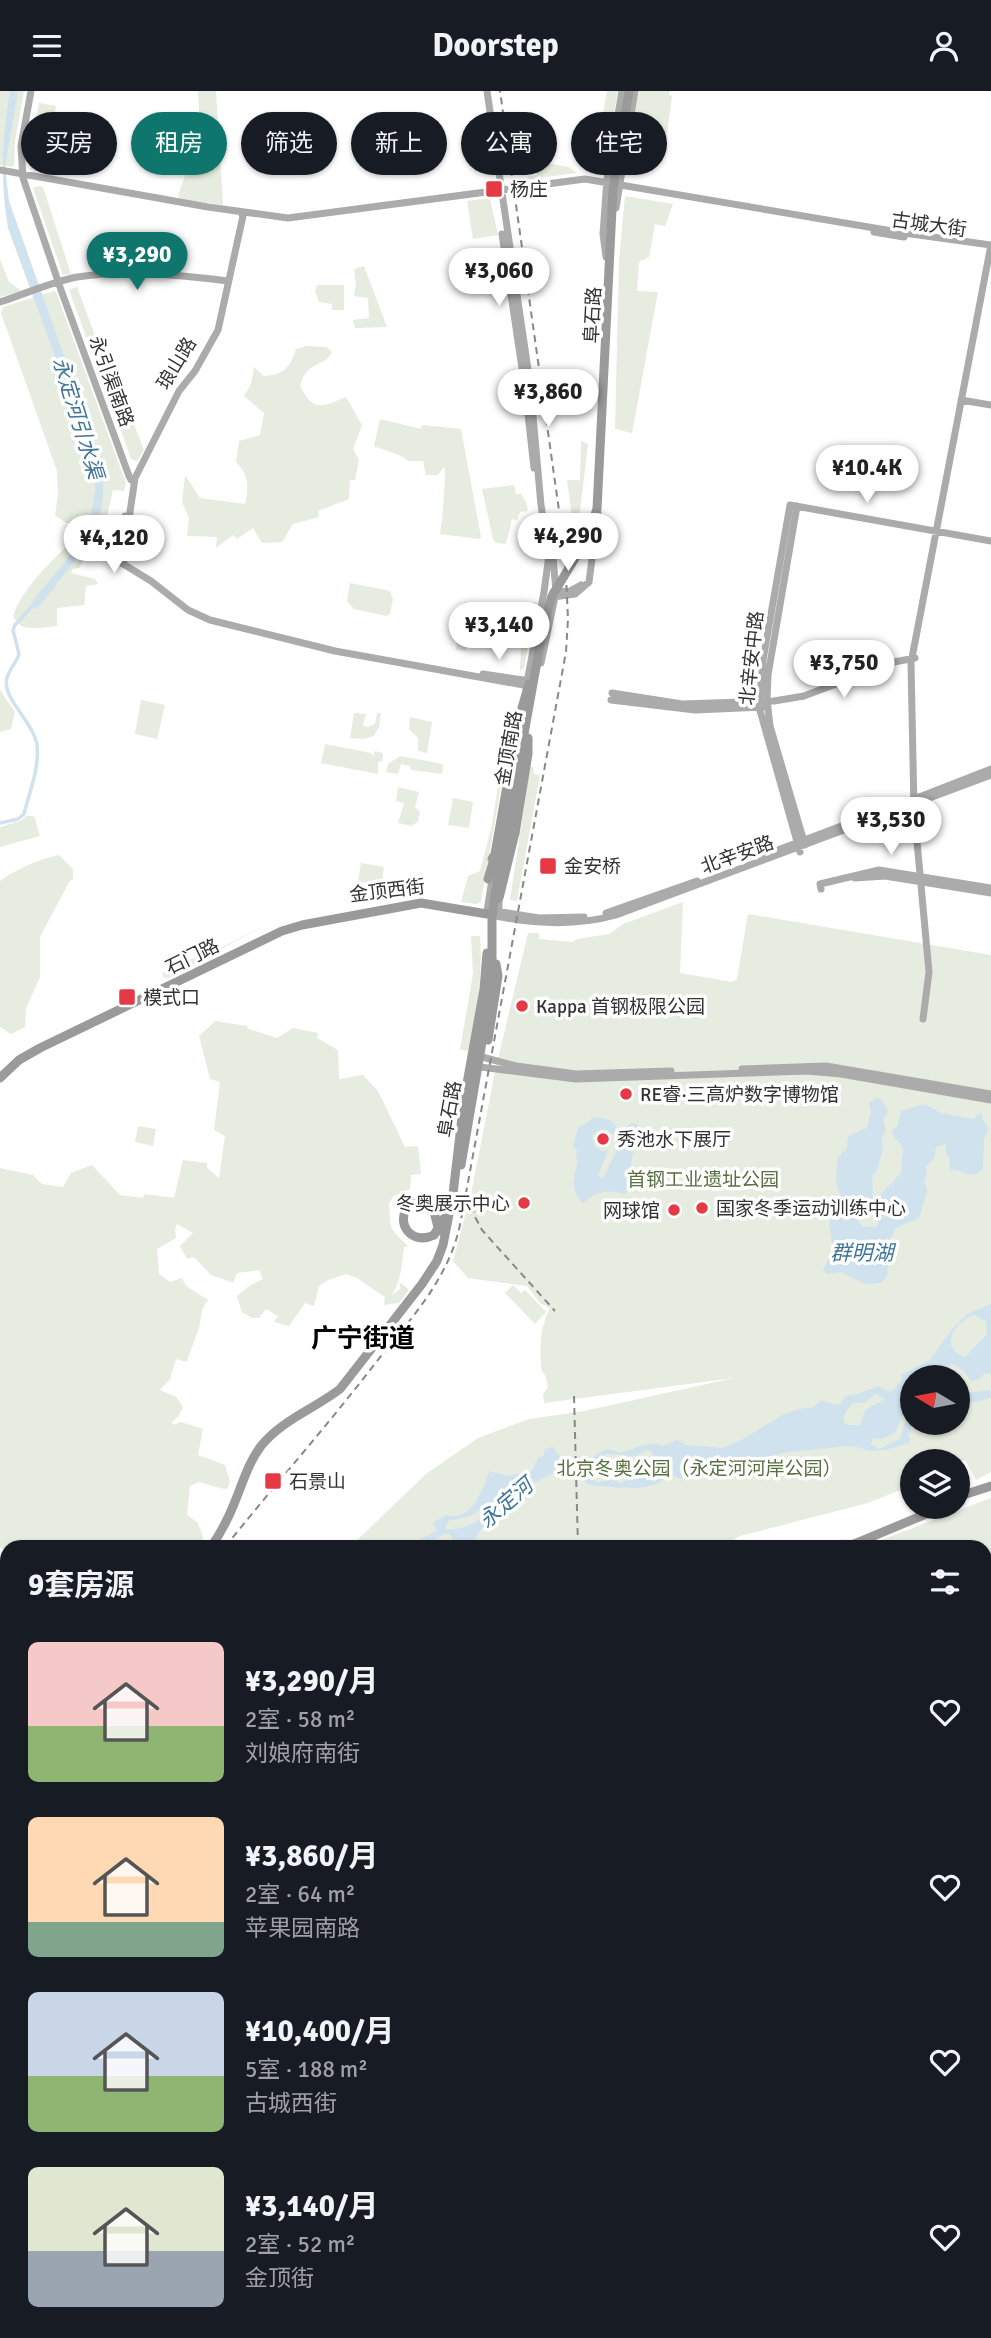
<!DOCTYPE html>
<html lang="zh">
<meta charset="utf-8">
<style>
body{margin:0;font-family:Signika,"Noto Sans SC",sans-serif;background:#242831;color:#f1f3f6;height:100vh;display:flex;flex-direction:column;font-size:26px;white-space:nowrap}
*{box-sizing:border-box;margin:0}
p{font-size:23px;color:#9ea1a6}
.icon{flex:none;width:38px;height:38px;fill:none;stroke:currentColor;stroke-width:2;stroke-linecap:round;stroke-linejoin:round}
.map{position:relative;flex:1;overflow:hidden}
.drawer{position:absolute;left:0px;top:1449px;width:992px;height:798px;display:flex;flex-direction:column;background:#171b24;border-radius:21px 21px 0 0;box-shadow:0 2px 5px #0004}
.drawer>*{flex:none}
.guide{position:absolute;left:21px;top:21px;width:950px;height:63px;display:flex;gap:14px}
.needle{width:46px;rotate:280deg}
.buttons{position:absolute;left:900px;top:1274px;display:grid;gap:14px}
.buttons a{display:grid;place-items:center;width:70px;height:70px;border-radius:50%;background:#171b24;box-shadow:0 2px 5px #0004;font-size:35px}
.price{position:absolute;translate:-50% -60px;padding:0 16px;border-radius:24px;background:#fff;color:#222;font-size:23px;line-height:46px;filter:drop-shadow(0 2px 4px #0008)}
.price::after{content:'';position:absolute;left:50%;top:42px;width:21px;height:16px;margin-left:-10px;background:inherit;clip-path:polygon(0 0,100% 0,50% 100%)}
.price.current{background:#0f766e;color:#fff}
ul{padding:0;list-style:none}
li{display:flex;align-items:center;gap:21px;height:175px;padding:0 28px}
li span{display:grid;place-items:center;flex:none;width:196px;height:140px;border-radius:10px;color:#555}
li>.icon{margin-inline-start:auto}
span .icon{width:84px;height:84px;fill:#fffc;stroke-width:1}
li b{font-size:30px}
h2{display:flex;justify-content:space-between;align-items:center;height:84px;padding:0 28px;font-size:30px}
.pill{padding:0 24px;border-radius:32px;background:#171b24;box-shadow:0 2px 5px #0004;font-size:24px;line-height:63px}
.pill.current{background:#0f766e;color:#fff}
header{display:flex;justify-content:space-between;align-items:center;height:91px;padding:0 28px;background:#171b24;font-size:32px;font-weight:800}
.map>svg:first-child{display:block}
.green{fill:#e6ecdf;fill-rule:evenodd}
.water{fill:#cfe2ee;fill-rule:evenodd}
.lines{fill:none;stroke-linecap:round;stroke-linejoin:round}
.canal{stroke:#cfe2ee;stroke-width:3.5}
.river{stroke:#cfe2ee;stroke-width:4.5}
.highway-tunnel{stroke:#d6d6d6;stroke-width:9;stroke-dasharray:9 4.5;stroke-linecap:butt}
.major{stroke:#ababab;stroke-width:7}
.highway{stroke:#9a9a9a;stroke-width:9}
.rail{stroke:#888;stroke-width:2;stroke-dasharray:7 5;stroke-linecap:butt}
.highway-bridge{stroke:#9a9a9a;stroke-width:9}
.poi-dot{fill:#e63946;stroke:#fff;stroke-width:2.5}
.labels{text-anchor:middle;stroke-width:7;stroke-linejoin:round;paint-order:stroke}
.poi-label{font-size:19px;fill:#333;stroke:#fff;text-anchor:start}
.street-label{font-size:19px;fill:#333;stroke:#fff}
.park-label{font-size:19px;fill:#56703f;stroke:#fff}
.water-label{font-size:21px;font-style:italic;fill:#3f7597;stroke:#fff}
.district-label{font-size:26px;font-weight:bold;fill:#000;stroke:#fff}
</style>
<header><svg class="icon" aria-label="menu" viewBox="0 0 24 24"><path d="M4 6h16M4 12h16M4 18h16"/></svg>Doorstep<svg class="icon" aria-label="person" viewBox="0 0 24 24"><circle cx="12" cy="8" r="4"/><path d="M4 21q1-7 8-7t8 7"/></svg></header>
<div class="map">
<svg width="991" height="2247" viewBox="0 0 991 2247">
<rect width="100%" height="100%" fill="#fff"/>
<!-- green -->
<path class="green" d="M0,0H24L15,50L14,74L12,76L0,74Z
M198,0H216L223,114L181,108L178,105L200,39Z
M607,0H618L612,33L603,62L596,65Z
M639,0H670L669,4L672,5L667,44L654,43L648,69L633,67L630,83H625Z
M39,12L56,15L46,77L31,78L29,66Z
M536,70L569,76L577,82L538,87L527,92L526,86L537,84Z
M39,95L43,96L71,183L63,184L33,97Z
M625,105L673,113L665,135L655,133L649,166L639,171L637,200L658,201L632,342L615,338L619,170Z
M490,107L498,144L473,148L467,110Z
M0,169L9,191L22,200L0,206Z
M364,175L387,236L355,237L353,229L369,227L368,207L354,205L356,193L354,178Z
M317,194H344V219H332V213L319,211L315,200Z
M76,196H77L116,301H106L69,199Z
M54,200L56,201L126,392L124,400L113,399L102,446L75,432H66L55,424L58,404L57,380L1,222L3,216Z
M306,255L327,256L332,261C324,278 308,267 300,295C314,322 322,316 346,306L362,334L353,358L359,369L355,389H350L349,408L318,420L319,426L293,433L282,451L262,452L253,437L237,448L233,444L216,457L217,446L187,445L189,427L182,411L185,384L200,407L245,413C249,396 249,384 236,371L239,350L260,344L264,322L244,305L251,293L254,276L264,285C284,284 290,277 296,258Z
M124,308L144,359L137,370L131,368L111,311Z
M380,328L421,338L422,334L461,338L481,446L479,448L440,443C443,422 445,398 445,377H443L438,384H426L423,370H408C403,364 383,359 374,355Z
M581,350L588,353L578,437L574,441L567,389H580Z
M514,394L516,403H521L526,411L528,420L520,421L517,429L512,428L506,453L496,452L493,448L482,398Z
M73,449L90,460L79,477L73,478L71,482L95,488L98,493L86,495L84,514L57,517V535C41,536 20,543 13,525C23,496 52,470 73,449Z
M350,492L390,500L393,508L390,523L386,525L354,518L347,510Z
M464,511L476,513L466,560L456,559Z
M537,511L524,576L520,581L522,531L530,512Z
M0,599L15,621L11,638L0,641Z
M141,609L165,614L157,648L135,643Z
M354,622L366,623L363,634L367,636L375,633L377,622H381L379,636L374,645L364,648L350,647Z
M410,626L432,631L427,662L418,660V647L409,638Z
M325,653L371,662L374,666V660L383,662L382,671L378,670V683L321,672Z
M400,665L443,673L442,683L411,679L410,675L401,673L398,683L386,681L388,673Z
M530,676H533L534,683L540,684L517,810L510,809Z
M499,689L502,690L481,811L476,813L461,811L468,785L480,780L492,734Z
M398,696L419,701L415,716L420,721L418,731L411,735L398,732L404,712L396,710Z
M453,707L473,711L469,737L448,734Z
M26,725H34L40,745L0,756V736L20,730Z
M59,764L73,778V788L69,791L40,846V886L26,917L25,936L11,943L0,936V790C18,777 37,769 59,764Z
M361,772L384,776L381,794L358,791Z
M683,811L680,882L732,891L737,888L748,823L991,864V1381L976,1389L965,1369L957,1373V1370H912V1394L868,1412L740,1445L720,1456H350L426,1383L478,1347L529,1328L584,1320L734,1287L544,1312L543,1303L548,1296L545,1283L542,1281C539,1261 540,1235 550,1217L540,1212L527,1195L468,1187L453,1170L471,1103L495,981L528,842H539V848L573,851L577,848L609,843L623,833ZM912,1286H957V1332H912Z
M264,835L168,887L163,886V881H171L179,872L211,862Z
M471,845H480C483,884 477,919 470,957L467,960L460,958L473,883Z
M215,930L247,935L248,938L277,947L293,937L318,942L317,947L338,959L339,988L363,984L378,1000L405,1056L418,1055L421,1083L411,1084L410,1098L393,1106L389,1112C392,1138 386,1134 408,1155L404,1156C402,1172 401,1192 391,1205L401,1197L399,1194L401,1192L409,1199L399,1212L384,1214L385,1206L357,1187L346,1183L326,1190L319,1195L314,1215L305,1212L289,1235L274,1231L278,1225L266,1218L259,1227H252L242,1221L237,1205L249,1195L263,1188L259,1179L237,1182L233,1192L211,1184L194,1166L187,1168L180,1155L193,1142L177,1133L175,1138L176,1147L157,1158L159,1183L170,1191L182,1187L186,1195L208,1209C200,1219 202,1225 199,1237C195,1249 190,1259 187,1271L176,1268L170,1288L160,1299L176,1306L183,1316L178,1326L172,1331L173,1334L181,1331L203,1338L198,1364L225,1374L230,1390L228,1397L224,1398L199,1391L190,1395L187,1424L198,1432L203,1446L200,1456H7V1512L0,1506V1472L5,1458L0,1457V1077L33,1084L42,1093L63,1096L71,1082L92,1074L120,1104L142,1107L145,1103L174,1107L183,1069L207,1072V1077L219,1087L225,1045L214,1039L220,991L210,988L199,945Z
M138,1035L156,1038L153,1055L135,1051Z
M513,1194L521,1202L525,1199L546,1221L535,1233L505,1202Z
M991,1407V1575L985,1629V1456H863Z
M990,1613L991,1702L990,1711L985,1712V1653Z
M0,1747H7V1865L0,1867Z
M985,2070L991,2071V2131L985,2132Z
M991,2138V2197L985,2196V2139Z
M248,2240H343L363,2247H251Z"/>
<!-- water -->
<path class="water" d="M10,0H18L5,76L9,110L93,346C111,401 106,432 70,476C58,490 49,505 36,518L31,514L34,508C71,464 102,434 94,372L8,137C0,88 2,49 10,0Z
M876,1007L882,1008L888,1021L883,1028L886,1039L882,1047L883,1058L877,1079L872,1085L873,1111L870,1118L858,1129L863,1136H877L879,1129L878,1120L880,1108L881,1103L901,1082L903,1057L893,1044L892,1039L897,1036L901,1020L925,1013L941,1022L974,1028L979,1022H981L983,1029L989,1038L984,1048L983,1077C973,1091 964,1078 951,1079L949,1076L950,1068L946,1063V1053L936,1056L934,1067L926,1075L927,1082L924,1089L927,1100L919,1127L896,1137L890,1148L887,1185L881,1192L865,1193L841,1181L827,1183L823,1179L833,1157L829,1132L840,1104L836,1091L837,1072L839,1065L847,1057L848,1045L867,1037L871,1021L869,1012Z
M594,1026L610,1029L616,1035L613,1044C607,1035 596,1037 592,1047L596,1057L603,1060L608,1059L598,1085L603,1087L615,1063L623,1039L631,1032L638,1033L626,1103L607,1100L594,1104L583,1112C568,1097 575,1086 578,1069L576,1068L577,1060L573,1054L579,1035L586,1033Z
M991,1213V1283L985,1282L977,1289L971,1290L963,1279L954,1273L948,1275L941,1286H929L928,1280L920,1286H912C912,1313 904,1318 896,1341L882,1348L873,1347L871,1353L879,1358L900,1348L904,1333L912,1322L911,1341L907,1343L911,1349L909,1352C898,1355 886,1360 875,1360C866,1360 857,1355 847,1355L781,1362C771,1372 757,1373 745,1369L737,1378L728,1382L711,1377L704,1384L684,1383L681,1388L669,1384C653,1400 634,1397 612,1396C606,1395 596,1396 590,1394C580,1389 573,1380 560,1381C549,1382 540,1390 530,1394L529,1400C507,1415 482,1430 471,1456H449L455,1450L449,1443L445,1442L424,1456C416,1454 406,1456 397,1456L405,1453L407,1455L437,1440L433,1432L446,1424C472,1431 483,1399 489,1380L508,1385L532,1380L538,1367L543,1365L545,1358L553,1356L568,1377L580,1382C591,1370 602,1350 619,1362C634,1359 649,1348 662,1355L677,1349L686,1354L723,1357L745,1347L784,1323L803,1317H812L821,1310L839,1314L846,1305L858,1303L878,1295L891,1301L903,1288L901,1284L930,1269L952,1238L967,1223ZM974,1224L986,1230L987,1243L965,1266C938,1257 955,1230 974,1224ZM876,1303L885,1308L865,1319L860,1334H848L843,1331L845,1321L853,1312H864ZM647,1359L651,1360L654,1367L636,1386L620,1392L613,1388L598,1392L594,1389L595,1385L600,1382L606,1363L636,1365ZM481,1418H486L487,1422C480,1431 456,1441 445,1438L448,1430L470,1425Z
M991,1299V1306L981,1310L957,1314L958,1303Z"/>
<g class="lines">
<!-- canal -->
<path class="canal" d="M0,732L18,728L24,723C29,702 40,676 37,654C34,632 1,606 7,587C9,578 17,571 19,563L13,539L15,534L35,512"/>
<!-- river -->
<path class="river" d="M0,1629L7,1628
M76,2247L81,2240"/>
<!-- highway-tunnel -->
<path class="highway-tunnel" d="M836,1456L847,1451"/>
<!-- major -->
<path class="major" d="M31,0L21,55L23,87L61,199L129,385L131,389L135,387
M487,0L530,292L541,414L548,459L553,466L556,501L541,572
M0,79L208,116L288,127L585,88L904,142L991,154L911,572L914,718L929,881L923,928
M616,117L635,0
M874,141L904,146
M502,143L526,304
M606,166L603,143L607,88L622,0
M0,211C25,203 51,191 77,186C126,178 179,184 228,190
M961,309L991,314
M528,323L534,377
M797,415L768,584L767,608L770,635L805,754
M76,441L79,446L151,490L188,519L210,529L335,560L529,595
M117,470L125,425
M123,473L128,454L130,421L135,387L179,300L195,280L218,239L243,125L241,122
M553,501L570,500L581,494
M553,506L575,503L589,491L598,422
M483,583L530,590
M526,597L544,501L549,464
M612,602L682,613L774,610L804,605L894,571L915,567
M611,609L695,619L764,616
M918,706L921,747
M891,717L991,678
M800,761L759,616L763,569L790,414L991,450
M757,767L844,734
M855,787L885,785L991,802
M821,798L820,793L879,779L991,797
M487,820L493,782
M495,820L539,827L584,826
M499,821V804
M606,822L697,790
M487,823C530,833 573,836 616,824L991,684
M482,966L516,975L576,983L671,980
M480,976L576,988L807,980L841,983L991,1009
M742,978L826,975L991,1003
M985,1492L991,1491
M985,1499L991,1497
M985,1608H991
M986,1834L991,1783
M985,1883L991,1827
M985,2052H991
M985,2061H991
M0,2131H7
M535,2240L558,2247
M558,2240L580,2247
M163,2247L179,2240
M726,2247L727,2240
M732,2247V2240
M818,2247L819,2240
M939,2247L940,2240
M944,2247L945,2240"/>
<!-- highway -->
<path class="highway" d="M492,768L495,763L519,627
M488,788L495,765
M499,807L515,742
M488,949L498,885L496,873
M0,987L19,969L40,957L282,840L302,834L421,812L487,823
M434,1144C412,1155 393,1132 410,1113L423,1109L432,1113L439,1140
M957,1406L991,1395
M211,1456C220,1443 228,1428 234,1413C242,1394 248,1372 261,1355C282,1329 314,1318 340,1298L422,1193L437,1170L443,1154L453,1103L464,1009L484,898L487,862
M847,1456L943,1416
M0,1570L7,1569
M0,1873L7,1872
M0,1882L7,1883
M0,1918L7,1915
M0,1933H7"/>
<!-- rail -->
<path class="rail" d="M470,1103L474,1124L482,1139L555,1220
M627,1120H630
M574,1305L578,1456
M225,1456C274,1395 326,1336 374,1274C410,1228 450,1188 461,1129L566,561L568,528L565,462L500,0
M0,1579L7,1578
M0,1603L7,1602
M985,2057L991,2058"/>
<!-- highway-bridge -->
<path class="highway-bridge" d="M519,627L529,593
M515,742L528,663V647
M461,1074L492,893V825L495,803L544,532L552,505L586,449L597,418L613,98L629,0
M434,1144L446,1124L453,1103"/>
</g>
<!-- markers -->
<g class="poi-dot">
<rect x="485" y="89" width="18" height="18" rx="3.5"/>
<rect x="539" y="766" width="18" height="18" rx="3.5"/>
<rect x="118" y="897" width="18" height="18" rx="3.5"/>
<circle cx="522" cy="915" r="7"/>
<circle cx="626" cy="1003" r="7"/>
<circle cx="603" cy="1048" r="7"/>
<circle cx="524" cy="1112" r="7"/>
<circle cx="702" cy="1117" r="7"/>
<circle cx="674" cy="1119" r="7"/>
<rect x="264" y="1381" width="18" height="18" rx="3.5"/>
</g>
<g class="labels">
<!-- poi labels -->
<g class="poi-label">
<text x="510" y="105">杨庄</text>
<text x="564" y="782">金安桥</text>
<text x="143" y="913">模式口</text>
<text x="536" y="922">Kappa 首钢极限公园</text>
<text x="640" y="1010">RE睿·三高炉数字博物馆</text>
<text x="617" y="1055">秀池水下展厅</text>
<text x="510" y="1119" text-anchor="end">冬奥展示中心</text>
<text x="716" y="1124">国家冬季运动训练中心</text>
<text x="660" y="1126" text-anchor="end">网球馆</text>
<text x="289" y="1397">石景山</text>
</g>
<!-- street labels -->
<g class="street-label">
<text transform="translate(929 133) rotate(8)" y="7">古城大街</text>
<text transform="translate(592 224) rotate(-87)" y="7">阜石路</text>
<text transform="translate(176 272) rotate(-59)" y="7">琅山路</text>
<text transform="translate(112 290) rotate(70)" y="7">永引渠南路</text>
<text transform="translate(751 567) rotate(-84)" y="7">北辛安中路</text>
<text transform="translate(508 657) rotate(-80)" y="7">金顶南路</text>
<text transform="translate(737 763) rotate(-20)" y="7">北辛安路</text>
<text transform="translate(387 799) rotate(-7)" y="7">金顶西街</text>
<text transform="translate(192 865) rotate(-26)" y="7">石门路</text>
<text transform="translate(449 1018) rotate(-80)" y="7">阜石路</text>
</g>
<!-- park labels -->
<g class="park-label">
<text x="703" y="1095">首钢工业遗址公园</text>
<text x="699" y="1384">北京冬奥公园（永定河河岸公园）</text>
</g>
<!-- water labels -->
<g class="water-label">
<text transform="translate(78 327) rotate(73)" y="7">永定河引水渠</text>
<text x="862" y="1169">群明湖</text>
<text transform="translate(506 1412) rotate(-41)" y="7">永定河</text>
</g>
<!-- district labels -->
<g class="district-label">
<text x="363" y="1256">广宁街道</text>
</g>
</g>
</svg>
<div class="buttons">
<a><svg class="needle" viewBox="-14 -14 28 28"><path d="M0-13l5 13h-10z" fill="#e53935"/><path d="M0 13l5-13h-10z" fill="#9ea1a6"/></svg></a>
<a><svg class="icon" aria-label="layers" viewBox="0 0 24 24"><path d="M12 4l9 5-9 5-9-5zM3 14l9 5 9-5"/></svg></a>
</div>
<b class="price current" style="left:137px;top:201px">¥3,290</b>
<b class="price" style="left:499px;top:217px">¥3,060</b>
<b class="price" style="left:548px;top:338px">¥3,860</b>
<b class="price" style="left:867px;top:414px">¥10.4K</b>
<b class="price" style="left:568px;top:482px">¥4,290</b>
<b class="price" style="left:114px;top:484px">¥4,120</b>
<b class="price" style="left:499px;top:571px">¥3,140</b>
<b class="price" style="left:844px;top:609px">¥3,750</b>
<b class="price" style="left:891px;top:766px">¥3,530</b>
<div class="guide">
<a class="pill">买房</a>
<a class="pill current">租房</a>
<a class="pill">筛选</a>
<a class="pill">新上</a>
<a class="pill">公寓</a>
<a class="pill">住宅</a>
</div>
<section class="drawer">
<h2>9套房源<svg class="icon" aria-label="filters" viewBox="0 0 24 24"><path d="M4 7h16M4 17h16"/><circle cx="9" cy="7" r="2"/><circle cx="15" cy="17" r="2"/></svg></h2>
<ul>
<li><span style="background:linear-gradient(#f6c9c9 60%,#8fb573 0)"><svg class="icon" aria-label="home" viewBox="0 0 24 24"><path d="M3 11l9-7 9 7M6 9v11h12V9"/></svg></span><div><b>¥3,290/月</b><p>2室 · 58 m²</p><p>刘娘府南街</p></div><svg class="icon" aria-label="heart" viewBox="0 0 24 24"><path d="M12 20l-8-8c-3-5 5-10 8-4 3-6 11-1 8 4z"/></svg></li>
<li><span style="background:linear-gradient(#ffd9b3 75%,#7fa58c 0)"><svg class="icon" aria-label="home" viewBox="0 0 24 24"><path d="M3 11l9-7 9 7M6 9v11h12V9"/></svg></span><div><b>¥3,860/月</b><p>2室 · 64 m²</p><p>苹果园南路</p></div><svg class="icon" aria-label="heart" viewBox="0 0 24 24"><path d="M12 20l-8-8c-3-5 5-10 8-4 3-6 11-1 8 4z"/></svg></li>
<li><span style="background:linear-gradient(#c9d6e8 60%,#8fb573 0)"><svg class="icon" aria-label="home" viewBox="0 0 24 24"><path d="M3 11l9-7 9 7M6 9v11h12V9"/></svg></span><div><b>¥10,400/月</b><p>5室 · 188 m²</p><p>古城西街</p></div><svg class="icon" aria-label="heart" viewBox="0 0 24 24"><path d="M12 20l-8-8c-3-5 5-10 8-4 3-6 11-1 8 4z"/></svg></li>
<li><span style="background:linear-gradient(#dfe7d0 60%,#9aa5b1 0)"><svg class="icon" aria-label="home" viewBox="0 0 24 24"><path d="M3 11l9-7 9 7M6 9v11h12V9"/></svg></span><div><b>¥3,140/月</b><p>2室 · 52 m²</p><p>金顶街</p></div><svg class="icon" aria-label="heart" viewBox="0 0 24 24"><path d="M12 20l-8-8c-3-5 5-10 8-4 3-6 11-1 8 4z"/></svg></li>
</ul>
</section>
</div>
